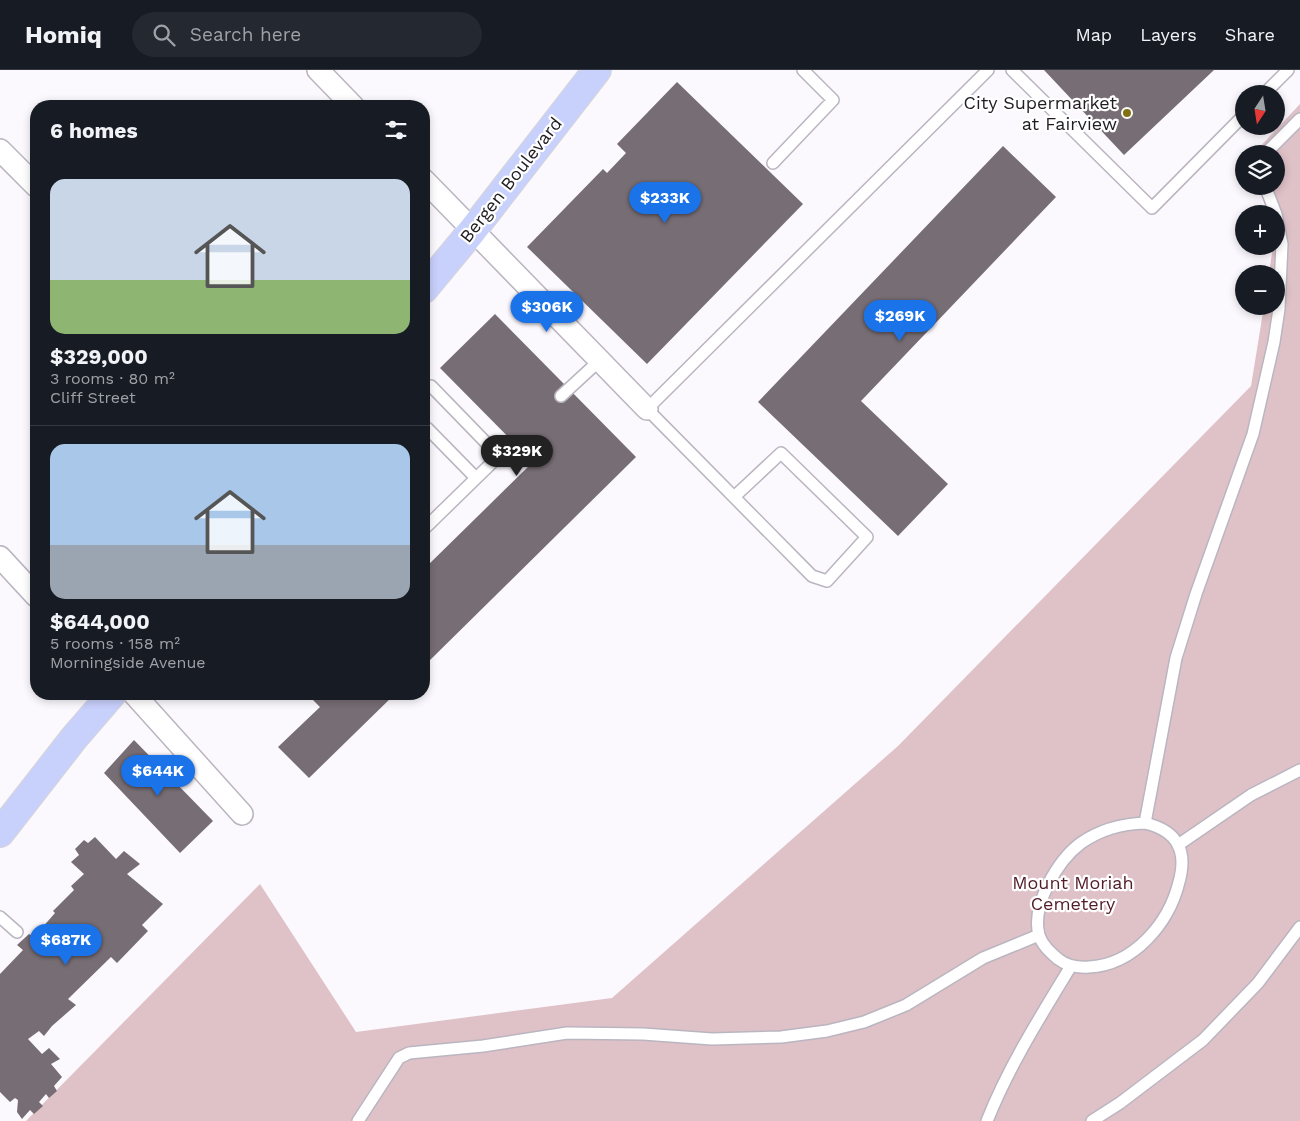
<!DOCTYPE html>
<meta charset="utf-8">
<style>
body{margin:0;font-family:"Work Sans",sans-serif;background:#242831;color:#f1f3f6;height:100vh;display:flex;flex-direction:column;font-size:19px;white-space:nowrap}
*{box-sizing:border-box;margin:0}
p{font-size:16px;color:#9ea1a6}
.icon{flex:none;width:28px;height:28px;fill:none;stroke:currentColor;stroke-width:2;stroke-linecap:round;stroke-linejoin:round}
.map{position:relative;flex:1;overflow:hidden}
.sheet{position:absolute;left:30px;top:30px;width:400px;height:600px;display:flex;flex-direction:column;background:#171b24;border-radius:20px;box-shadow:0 2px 8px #0003}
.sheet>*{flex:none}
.needle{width:32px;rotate:192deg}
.fabs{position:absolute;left:1235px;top:15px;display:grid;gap:10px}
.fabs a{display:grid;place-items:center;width:50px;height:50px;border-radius:50%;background:#171b24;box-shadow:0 2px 8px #0003;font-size:25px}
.price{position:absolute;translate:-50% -42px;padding:0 11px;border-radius:18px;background:#1a73e8;color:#fff;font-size:16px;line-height:32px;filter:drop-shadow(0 1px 2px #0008)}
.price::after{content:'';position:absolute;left:50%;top:30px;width:15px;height:11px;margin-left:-8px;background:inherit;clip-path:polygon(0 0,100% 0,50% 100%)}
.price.current{background:#222;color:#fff}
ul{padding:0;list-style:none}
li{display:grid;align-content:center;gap:10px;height:265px;padding:0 20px}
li+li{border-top:1px solid #363941}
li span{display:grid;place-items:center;height:155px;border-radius:15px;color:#555}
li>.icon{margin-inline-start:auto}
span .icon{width:90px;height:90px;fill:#fffc;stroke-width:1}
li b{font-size:21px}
h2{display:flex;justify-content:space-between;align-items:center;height:60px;padding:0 20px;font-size:21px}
header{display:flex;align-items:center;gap:30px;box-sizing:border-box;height:70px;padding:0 25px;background:#171b24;border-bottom:1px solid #363941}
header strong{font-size:24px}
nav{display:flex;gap:28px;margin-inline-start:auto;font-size:18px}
.search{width:350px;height:45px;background:#242831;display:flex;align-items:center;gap:12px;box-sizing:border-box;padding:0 18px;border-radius:28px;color:#9ea1a6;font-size:19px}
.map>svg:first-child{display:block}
.green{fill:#dfc2c7}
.building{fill:#776d74}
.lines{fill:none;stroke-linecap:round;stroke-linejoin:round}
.service-casing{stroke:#bab5c0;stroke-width:14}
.minor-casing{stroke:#bab5c0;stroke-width:24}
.primary-casing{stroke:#d7d6d7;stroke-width:30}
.service{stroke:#fff;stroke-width:11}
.minor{stroke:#fff;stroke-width:21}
.primary{stroke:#c8d0fc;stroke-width:28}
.poi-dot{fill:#817111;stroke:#fff;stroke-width:2}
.labels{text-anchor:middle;stroke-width:4.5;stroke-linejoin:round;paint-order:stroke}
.poi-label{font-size:18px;fill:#1f1d21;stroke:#fff;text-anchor:end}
.street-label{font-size:18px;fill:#1f1d21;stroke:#fff}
.park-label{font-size:18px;fill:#521c2a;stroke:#fff}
</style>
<header>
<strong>Homiq</strong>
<div class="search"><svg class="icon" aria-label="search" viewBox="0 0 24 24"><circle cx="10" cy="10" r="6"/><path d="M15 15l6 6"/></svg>Search here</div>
<nav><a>Map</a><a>Layers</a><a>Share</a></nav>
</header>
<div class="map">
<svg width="1300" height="1051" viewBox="0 0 1300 1051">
<rect width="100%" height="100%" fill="#fbf8fe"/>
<!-- green -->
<path class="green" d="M1300,34V1051H26L260,814L356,962L612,928L898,676L1251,316L1264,236H1276V204H1269L1273,176H1276V144H1270L1257,116H1276V84H1253Z"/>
<!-- building -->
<path class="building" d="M1044,0H1214L1124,85Z
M677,12L803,134L647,294L527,177L603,99L607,103L626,83L617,74Z
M1003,76L1056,127L861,331L948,414L898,466L758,332Z
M495,244L636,387L424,596V499L533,392L440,298Z
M307,624H395L309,708L278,677L320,637Z
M134,670L213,751L180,783L104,703Z
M95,767L116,789L124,781L140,794L127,804L163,834L142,855L148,861L117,893L111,887L68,929L76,935L52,956L44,966L39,961L28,969L42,984L49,978L60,989L51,994L62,1007L54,1016L57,1021L49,1028L46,1024L39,1032L43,1036L34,1044L30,1040L22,1049L17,1042L18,1030L15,1028L10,1032L0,1022V904L23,880L17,875L29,864L34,867L55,843L53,841L74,820L71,816L84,804L71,792L79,785L75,779L84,770L88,773Z"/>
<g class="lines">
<defs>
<path id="service" d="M1012,0L1152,138L1244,45
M1264,24L1288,0
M1265,84L1300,49
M773,93L833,30L803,0
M1265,116L1276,144
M431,316L499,386
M561,326L599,291
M424,362L427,358L476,408
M734,427L781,383L867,467L827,511L812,506L647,339L988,0
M424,459L504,381
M1145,753L1176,588L1196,524L1253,364L1274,272L1279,239L1282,174L1276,144
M1145,753C1157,756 1172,762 1178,775C1184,786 1182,801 1179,812C1169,853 1134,895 1089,897C1077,898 1067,896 1058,889C1050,882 1042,875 1039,865C1031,835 1058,790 1081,773C1101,759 1121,754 1145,753Z
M1178,775L1251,725L1300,700
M0,847L17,862
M358,1051L399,988L409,983L483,976L567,963L643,964L712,969L781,967L827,961L864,952L906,935L983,888L1039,865
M987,1051C1009,996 1040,947 1071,896
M1092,1051L1120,1033L1203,970L1258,913L1300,857"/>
<path id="minor" d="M318,0L353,36
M0,80L36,116
M424,110L647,339
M0,487L36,526
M134,624L242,744"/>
<path id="primary" d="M424,219L472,161L597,0
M0,763L74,668L112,624"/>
</defs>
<!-- service casing -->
<use href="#service" class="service-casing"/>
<!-- minor casing -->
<use href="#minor" class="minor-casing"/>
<!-- primary casing -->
<use href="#primary" class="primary-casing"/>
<!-- service -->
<use href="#service" class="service"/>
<!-- minor -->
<use href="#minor" class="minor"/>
<!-- primary -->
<use href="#primary" class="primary"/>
</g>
<!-- markers -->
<circle class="poi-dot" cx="1127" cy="43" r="5"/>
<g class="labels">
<!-- poi labels -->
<g class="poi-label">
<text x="1117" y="39">City Supermarket<tspan x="1117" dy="21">at Fairview</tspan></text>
</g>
<!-- street labels -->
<g class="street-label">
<text transform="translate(511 110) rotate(-52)" y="6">Bergen Boulevard</text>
</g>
<!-- park labels -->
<g class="park-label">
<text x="1073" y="819">Mount Moriah<tspan x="1073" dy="21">Cemetery</tspan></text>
</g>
</g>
</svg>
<div class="fabs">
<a><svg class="needle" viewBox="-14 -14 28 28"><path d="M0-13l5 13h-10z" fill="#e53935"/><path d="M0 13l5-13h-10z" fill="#9ea1a6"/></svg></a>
<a><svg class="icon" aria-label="layers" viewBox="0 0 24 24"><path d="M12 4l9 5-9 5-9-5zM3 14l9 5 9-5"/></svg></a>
<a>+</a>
<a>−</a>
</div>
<b class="price" style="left:665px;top:154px">$233K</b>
<b class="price" style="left:547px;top:263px">$306K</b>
<b class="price" style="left:900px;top:272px">$269K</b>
<b class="price current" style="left:517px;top:407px">$329K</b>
<b class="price" style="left:158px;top:727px">$644K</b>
<b class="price" style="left:66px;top:896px">$687K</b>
<section class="sheet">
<h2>6 homes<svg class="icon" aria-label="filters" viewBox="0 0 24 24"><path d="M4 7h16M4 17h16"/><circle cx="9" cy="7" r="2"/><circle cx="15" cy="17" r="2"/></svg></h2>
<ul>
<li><span style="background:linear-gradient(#c9d6e8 65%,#8fb573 0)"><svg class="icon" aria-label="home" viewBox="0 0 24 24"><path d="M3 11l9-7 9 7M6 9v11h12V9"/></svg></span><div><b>$329,000</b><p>3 rooms · 80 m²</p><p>Cliff Street</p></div></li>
<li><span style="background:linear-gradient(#a9c7e8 65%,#9aa5b1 0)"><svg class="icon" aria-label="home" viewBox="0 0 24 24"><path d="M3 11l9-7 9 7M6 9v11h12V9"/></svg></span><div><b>$644,000</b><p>5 rooms · 158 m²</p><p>Morningside Avenue</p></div></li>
</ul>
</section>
</div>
